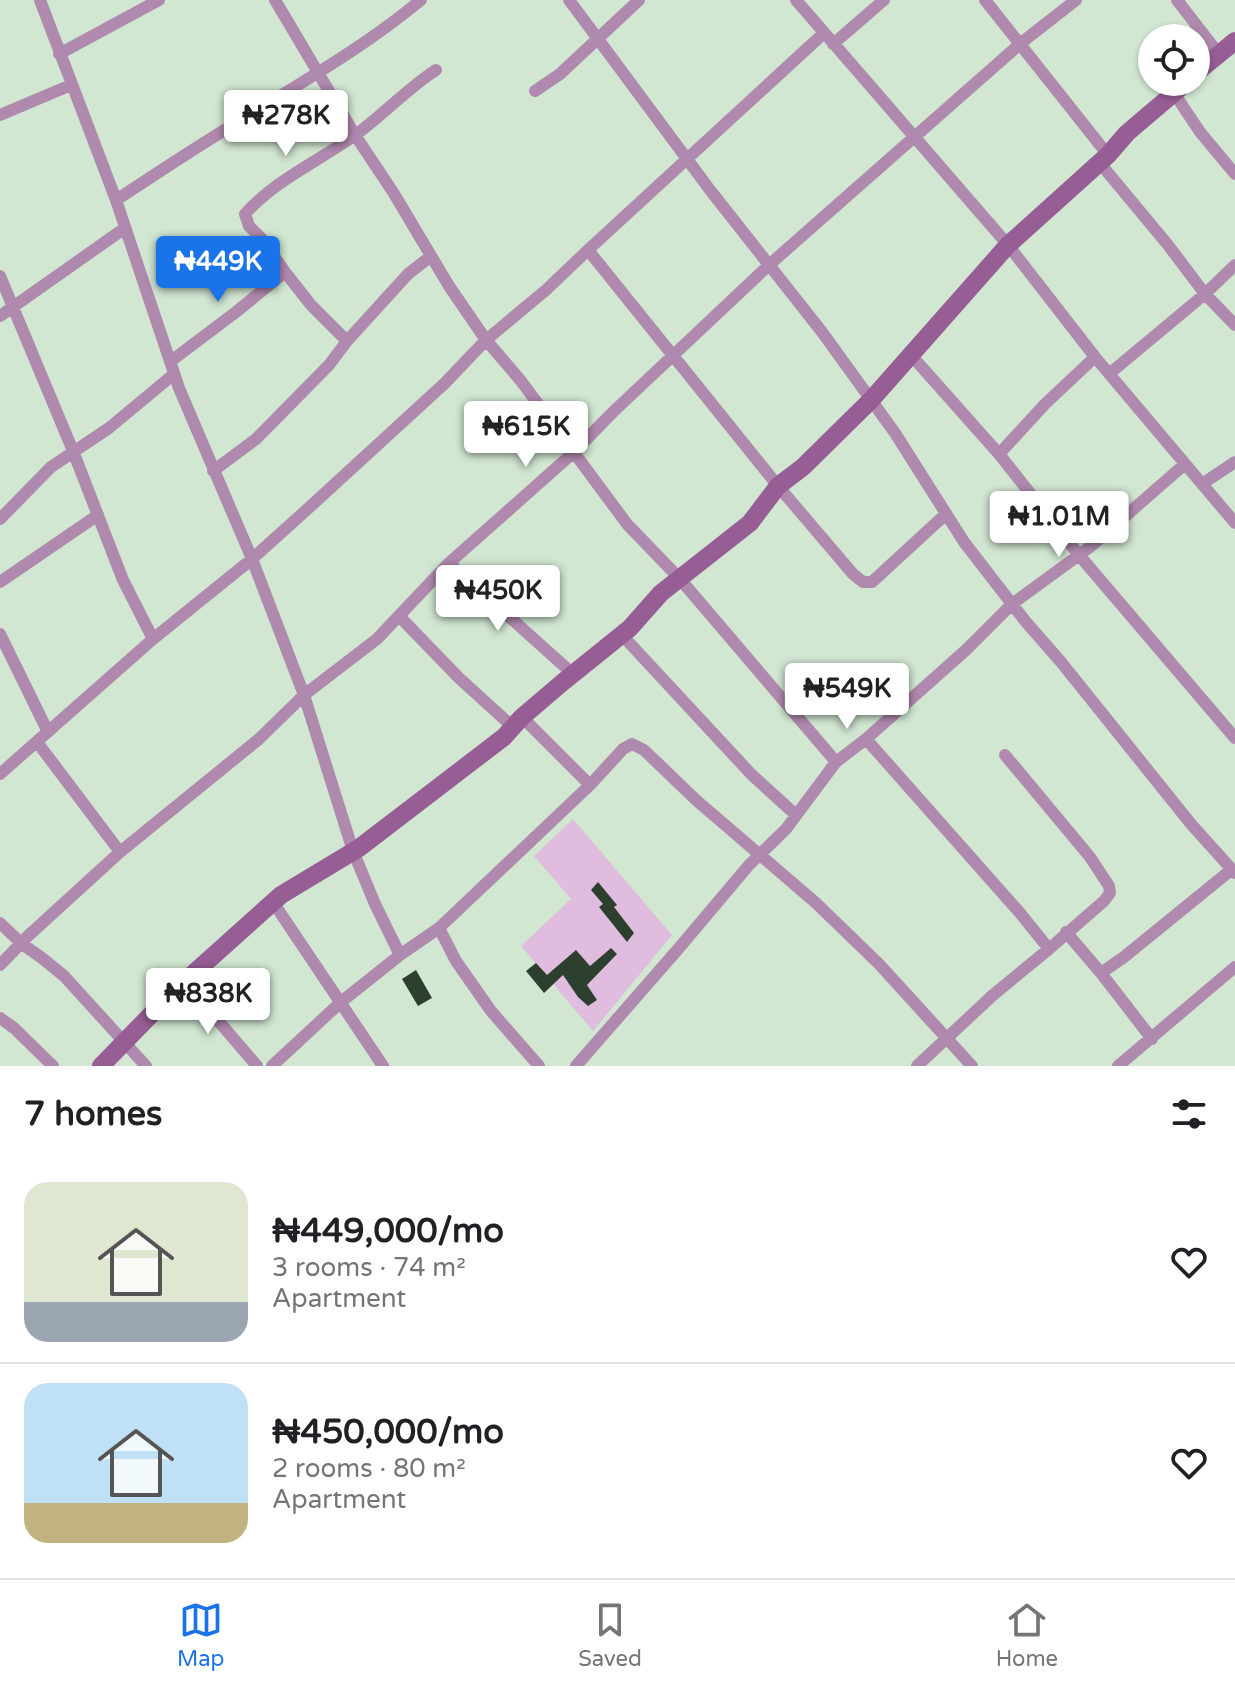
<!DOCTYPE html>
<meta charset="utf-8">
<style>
body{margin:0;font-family:"Varela Round",sans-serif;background:#f6f6f6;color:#202124;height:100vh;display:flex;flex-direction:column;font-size:30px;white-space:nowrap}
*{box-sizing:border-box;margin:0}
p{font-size:26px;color:#757577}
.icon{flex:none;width:44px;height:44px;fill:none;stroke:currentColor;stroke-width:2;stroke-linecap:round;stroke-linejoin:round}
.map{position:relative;height:1066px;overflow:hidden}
.sheet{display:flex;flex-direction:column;background:#fff;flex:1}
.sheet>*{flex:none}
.tools{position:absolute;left:1138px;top:24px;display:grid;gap:16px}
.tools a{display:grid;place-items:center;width:72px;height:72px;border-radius:50%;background:#fff;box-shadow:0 2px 6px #0004;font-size:40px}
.price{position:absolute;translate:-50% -68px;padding:0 18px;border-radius:8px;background:#fff;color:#222;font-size:26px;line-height:52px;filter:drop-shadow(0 2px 4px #0008)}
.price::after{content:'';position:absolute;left:50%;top:48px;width:24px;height:18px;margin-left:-12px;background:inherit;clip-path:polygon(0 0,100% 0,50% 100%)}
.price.on{background:#1a73e8;color:#fff}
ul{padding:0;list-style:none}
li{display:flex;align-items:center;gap:24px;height:200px;padding:0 24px}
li+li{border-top:2px solid #e0e0e0}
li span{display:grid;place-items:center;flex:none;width:224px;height:160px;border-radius:24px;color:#555}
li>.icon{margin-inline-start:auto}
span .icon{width:96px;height:96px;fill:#fffc;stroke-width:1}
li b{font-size:34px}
h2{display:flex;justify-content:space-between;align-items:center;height:96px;padding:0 24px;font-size:34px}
.menu{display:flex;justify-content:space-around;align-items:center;height:112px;border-top:2px solid #e0e0e0;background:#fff;font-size:22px;color:#757577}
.menu a{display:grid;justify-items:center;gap:4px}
.menu .on{color:#1a73e8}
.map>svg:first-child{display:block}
.green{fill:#e0bdde}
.building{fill:#2d3f2f}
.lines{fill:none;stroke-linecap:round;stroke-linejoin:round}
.street{stroke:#b089ae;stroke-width:12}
.secondary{stroke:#975d95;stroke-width:18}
</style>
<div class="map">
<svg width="1235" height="1066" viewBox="0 0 1235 1066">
<rect width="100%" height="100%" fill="#d1e7d2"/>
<!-- green -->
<path class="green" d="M573,819L672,935L593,1031L521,946L571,899L534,856Z"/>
<!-- building -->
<path class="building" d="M598,882L617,905L614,907L634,933L627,942L599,907L603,904L591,890Z
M611,948L617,954L587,985L597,1000L588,1006L578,997L563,975L544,993L526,971L536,963L547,975L576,950L590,966Z
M416,970L432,998L418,1006L402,979Z"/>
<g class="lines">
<!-- street -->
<path class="street" d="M40,0L116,200L179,388L252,559L304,695L353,851L375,904L400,955
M275,0L355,135L393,192L449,286L486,340L521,381L627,524L680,579L836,762
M569,0L710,190L822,332L895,433L964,542L1026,622L1061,662L1191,824L1235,873
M796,0L1008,245L1095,357L1235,523
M985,0L1108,155
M1177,0L1218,53
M833,44L884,0
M59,54L159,0
M535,91L560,74L639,0
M1174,93L1200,132L1235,174
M0,115L71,85
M1099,162L1168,245L1205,294L1235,325
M116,200C159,172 202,143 246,117C306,80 367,45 421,0
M588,250L778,486L853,574L863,582H872L946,514
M0,276L73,451L123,580L153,639
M0,316L125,228
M347,341L311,305L285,272L262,239L249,226L245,214C276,179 321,160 358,133C385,113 408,88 436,70
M911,355L999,454L1079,555L1235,738
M171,361L236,312L285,272
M1109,374L1205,294L1235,265
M999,454L1045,404L1095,357
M213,471L256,439L329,365L347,341L408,274L431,256
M1202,484L1235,462
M0,519L51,467L109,428L174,374
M449,563L573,674
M0,582L98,515
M399,616L459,678L513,727
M0,634L48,732
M622,635L751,774L796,815
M522,717L590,785
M866,739L1020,913L1049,949
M37,742L120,852
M0,774L153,639L252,559L313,504L445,383L486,340L546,290L588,250L824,33
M273,902L383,1066
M0,923L22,944L42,958L64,976L146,1066
M439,928L456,961L491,1011L539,1066
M1066,932L1101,973L1124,957L1231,870
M0,965L28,936L120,852L259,739L304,695L377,639L449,563L573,453L613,412L769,265L1021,43L1076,0
M1101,973L1152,1039
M182,984L203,1003L257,1066
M0,1018L14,1028L53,1066
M272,1066L341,1002L400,955L439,928L590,785L623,749L632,744L644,750L696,800L816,903L879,964L972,1066
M576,1066L679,948L749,865L786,829L836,762L866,739L967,649L1012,604L1090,547L1185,464
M917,1066L993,995L1049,949L1104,901L1110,893L1109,886L1090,857L1005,755
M1118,1066L1235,967"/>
<!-- secondary -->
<path class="secondary" d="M1196,73L1235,41
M101,1066L175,990L281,895L359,848L504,737L522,717L563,682L630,628L661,593L750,523L778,486L803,467L871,400L1008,245L1108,155L1127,133L1187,82"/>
</g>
</svg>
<div class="tools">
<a><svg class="icon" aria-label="locate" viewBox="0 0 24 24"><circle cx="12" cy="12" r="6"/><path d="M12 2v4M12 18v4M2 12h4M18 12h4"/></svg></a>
</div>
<b class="price" style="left:286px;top:158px">₦278K</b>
<b class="price on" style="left:218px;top:304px">₦449K</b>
<b class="price" style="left:526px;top:469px">₦615K</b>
<b class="price" style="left:1059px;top:559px">₦1.01M</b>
<b class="price" style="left:498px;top:633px">₦450K</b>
<b class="price" style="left:847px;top:731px">₦549K</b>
<b class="price" style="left:208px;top:1036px">₦838K</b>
</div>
<section class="sheet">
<h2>7 homes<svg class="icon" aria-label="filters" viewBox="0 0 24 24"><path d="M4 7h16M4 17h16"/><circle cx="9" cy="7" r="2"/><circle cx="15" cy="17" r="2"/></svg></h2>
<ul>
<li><span style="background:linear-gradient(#dfe7d0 75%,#9aa5b1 0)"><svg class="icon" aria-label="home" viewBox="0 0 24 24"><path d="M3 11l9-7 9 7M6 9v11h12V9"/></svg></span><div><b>₦449,000/mo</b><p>3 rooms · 74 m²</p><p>Apartment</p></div><svg class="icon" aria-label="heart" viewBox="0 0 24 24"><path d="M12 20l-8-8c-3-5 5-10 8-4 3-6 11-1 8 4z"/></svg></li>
<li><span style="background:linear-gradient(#bfe0f5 75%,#c2b280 0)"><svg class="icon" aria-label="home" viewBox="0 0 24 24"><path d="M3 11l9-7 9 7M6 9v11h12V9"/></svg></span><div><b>₦450,000/mo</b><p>2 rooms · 80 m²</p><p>Apartment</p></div><svg class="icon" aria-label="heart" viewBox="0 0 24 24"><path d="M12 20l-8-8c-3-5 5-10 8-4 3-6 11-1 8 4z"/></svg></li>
</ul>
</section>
<nav class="menu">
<a class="on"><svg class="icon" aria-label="map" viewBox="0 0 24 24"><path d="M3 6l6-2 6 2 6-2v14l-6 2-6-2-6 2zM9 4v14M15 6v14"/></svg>Map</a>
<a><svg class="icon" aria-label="saved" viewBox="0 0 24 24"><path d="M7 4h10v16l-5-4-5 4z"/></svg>Saved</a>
<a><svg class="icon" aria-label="home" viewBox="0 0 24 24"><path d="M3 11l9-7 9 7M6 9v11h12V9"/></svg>Home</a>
</nav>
